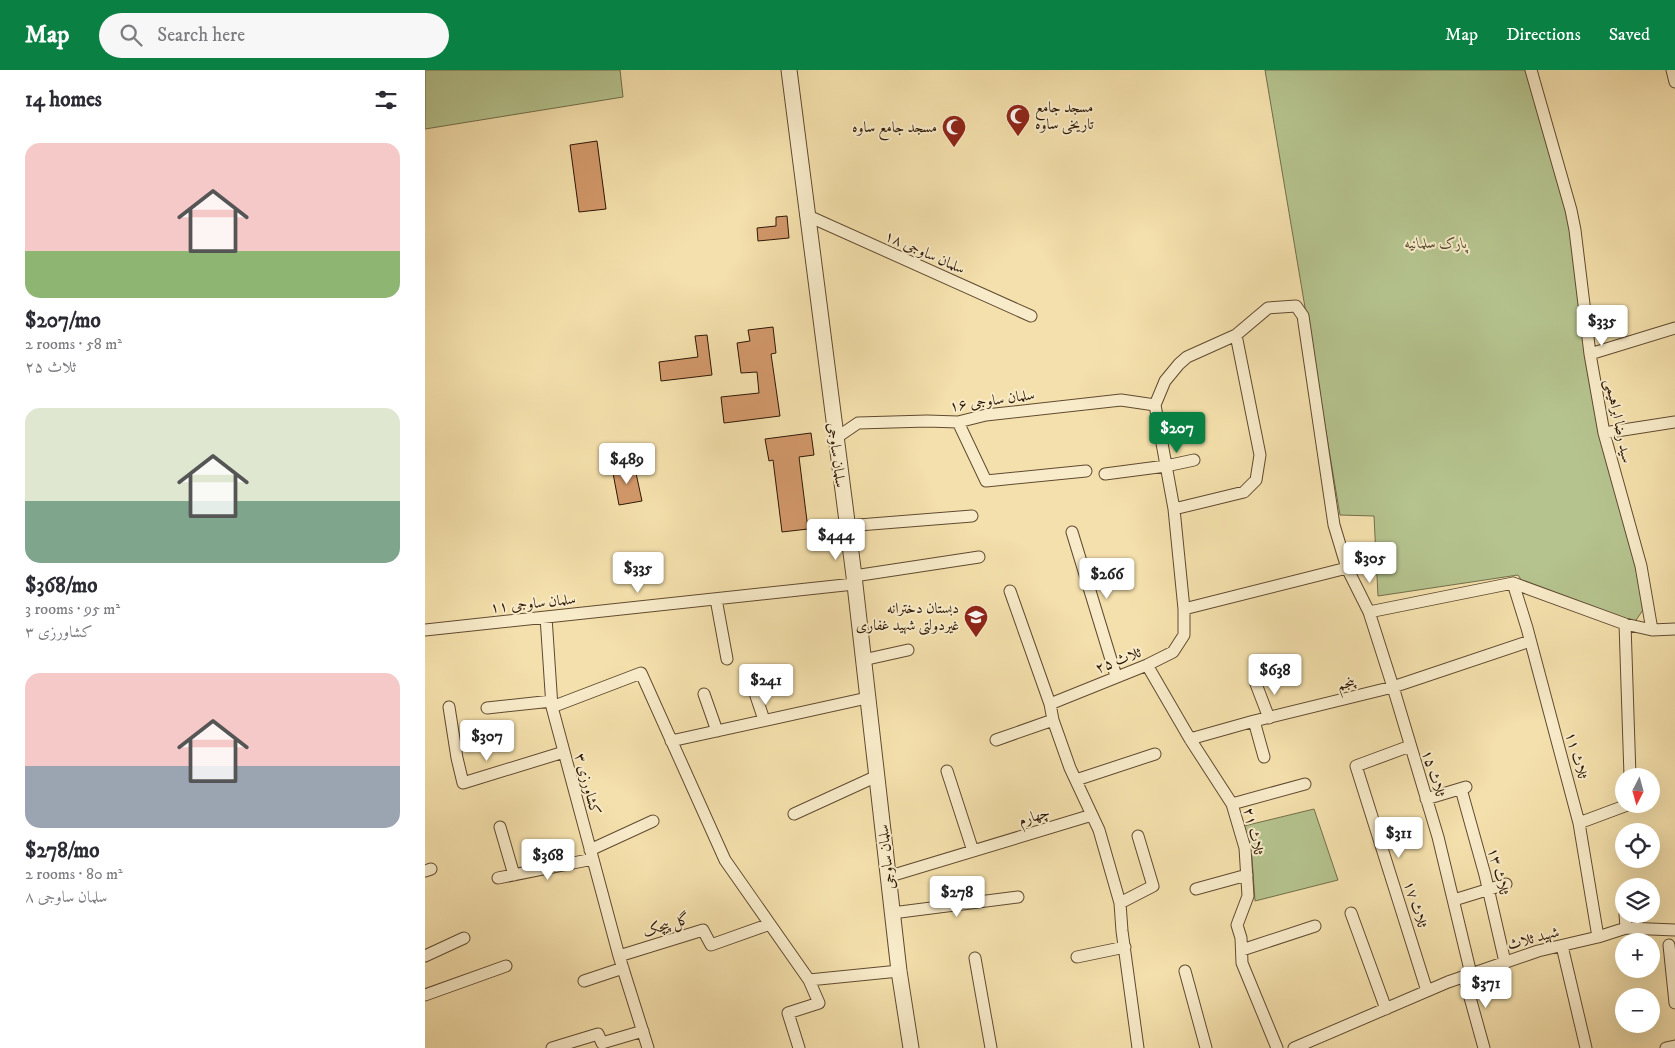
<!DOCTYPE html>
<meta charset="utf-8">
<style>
body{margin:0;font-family:"IM FELL DW Pica",Amiri,serif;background:#f7f7f7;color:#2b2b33;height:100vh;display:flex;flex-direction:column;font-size:19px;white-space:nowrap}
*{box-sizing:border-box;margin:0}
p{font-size:16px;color:#7c7c81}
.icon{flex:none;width:28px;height:28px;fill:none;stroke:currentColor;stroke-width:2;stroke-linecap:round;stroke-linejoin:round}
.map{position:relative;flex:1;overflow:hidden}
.sheet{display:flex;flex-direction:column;background:#fff;width:425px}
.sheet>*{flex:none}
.needle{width:32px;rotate:186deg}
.fabs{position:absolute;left:1190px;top:698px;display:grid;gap:10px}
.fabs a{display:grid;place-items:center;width:45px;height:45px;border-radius:50%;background:#fff;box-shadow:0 5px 20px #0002;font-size:25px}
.price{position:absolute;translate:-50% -42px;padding:0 11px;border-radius:5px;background:#fff;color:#222;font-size:16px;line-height:32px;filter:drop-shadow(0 1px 2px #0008)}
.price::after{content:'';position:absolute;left:50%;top:30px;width:15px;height:11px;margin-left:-8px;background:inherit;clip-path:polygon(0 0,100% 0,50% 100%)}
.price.active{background:#0b8043;color:#fff}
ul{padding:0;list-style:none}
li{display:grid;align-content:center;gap:10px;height:265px;padding:0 25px}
li span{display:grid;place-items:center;height:155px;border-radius:15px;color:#555}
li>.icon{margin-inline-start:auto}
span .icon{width:90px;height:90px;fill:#fffc;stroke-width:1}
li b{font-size:21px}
h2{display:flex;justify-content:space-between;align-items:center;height:60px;padding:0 25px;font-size:21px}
header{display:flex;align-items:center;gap:30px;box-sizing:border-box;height:70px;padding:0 25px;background:#0b8043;color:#fff}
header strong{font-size:24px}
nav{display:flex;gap:28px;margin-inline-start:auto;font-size:18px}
.search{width:350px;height:45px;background:#f7f7f7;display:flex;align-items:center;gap:12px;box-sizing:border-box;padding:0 18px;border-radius:28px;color:#7c7c81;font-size:19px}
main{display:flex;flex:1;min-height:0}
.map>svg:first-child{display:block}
.green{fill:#b5c38e;stroke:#726e4a}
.building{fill:#d2986a;stroke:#2e1806}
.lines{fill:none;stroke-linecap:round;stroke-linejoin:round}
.minor-casing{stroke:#604a30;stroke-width:13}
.tertiary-casing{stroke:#604a30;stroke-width:17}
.minor{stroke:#f8ebc9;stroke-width:11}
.tertiary{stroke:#f8ebc9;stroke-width:15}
.labels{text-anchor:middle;stroke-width:4;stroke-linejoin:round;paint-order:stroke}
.poi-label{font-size:15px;fill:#2e1806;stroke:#f8ebc9;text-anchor:end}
.park-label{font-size:15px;font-style:italic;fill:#564b2f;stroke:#f8ebc9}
.street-label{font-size:15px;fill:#2e1806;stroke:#f8ebc9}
</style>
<header>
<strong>Map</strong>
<div class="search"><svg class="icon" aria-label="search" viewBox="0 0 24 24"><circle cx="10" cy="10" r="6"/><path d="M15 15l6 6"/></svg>Search here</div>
<nav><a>Map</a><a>Directions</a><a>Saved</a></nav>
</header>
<main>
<section class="sheet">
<h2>14 homes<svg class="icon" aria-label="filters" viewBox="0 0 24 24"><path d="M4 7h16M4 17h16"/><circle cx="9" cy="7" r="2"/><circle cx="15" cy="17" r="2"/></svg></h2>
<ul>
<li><span style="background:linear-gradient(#f6c9c9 70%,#8fb573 0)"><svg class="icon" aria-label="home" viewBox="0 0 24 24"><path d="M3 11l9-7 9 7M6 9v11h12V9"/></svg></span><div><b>$207/mo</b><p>2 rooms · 58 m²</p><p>ثلاث ۲۵</p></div></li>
<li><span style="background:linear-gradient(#dfe7d0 60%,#7fa58c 0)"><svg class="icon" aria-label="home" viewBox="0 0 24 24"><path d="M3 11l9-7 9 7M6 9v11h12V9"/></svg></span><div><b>$368/mo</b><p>3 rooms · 95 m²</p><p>کشاورزی ۳</p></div></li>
<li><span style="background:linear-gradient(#f6c9c9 60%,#9aa5b1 0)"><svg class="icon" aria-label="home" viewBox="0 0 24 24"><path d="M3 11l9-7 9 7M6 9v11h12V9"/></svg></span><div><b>$278/mo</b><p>2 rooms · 80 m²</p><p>سلمان ساوجی ۸</p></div></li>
</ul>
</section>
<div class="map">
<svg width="1250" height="978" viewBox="0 0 1250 978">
<rect width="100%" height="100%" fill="#f4e0ac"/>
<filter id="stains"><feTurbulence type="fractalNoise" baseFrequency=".004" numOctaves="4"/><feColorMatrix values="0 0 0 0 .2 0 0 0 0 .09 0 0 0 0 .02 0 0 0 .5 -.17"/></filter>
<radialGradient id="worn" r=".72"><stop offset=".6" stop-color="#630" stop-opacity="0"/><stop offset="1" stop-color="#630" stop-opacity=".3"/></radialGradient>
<!-- green -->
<path class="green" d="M0,0H195L198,27L0,59Z
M840,0H1105L1146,140L1168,299L1222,534L1207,556L1102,519L1093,505L953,526L949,446L915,445Z
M889,739L913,810L830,831L827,788L819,756Z"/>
<!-- building -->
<path class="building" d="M172,71L181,139L154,142L145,75Z
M362,146L364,168L333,171L332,158L351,156V147Z
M348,257L351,283L346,284L355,346L299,353L296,327L334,323L332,302L316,303L312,273L325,271L323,260Z
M282,265L287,305L236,311L234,292L273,287L270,266Z
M386,363L389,385L374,387L383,459L357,462L348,390L344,391L340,369Z
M209,394L217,431L194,435L187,398Z"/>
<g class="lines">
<defs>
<path id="minor" d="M1106,0L1146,140L1150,160L1165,284L1179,363L1216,496L1227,560
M1247,0L1250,12
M381,145L606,246
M1165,284L1250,258
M533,352L561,411L661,401
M1179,363L1250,352
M411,368L433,353L502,351L533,352L561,345L696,330L730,335
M680,404L741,396L769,390
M749,439L730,335L740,311L754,294L762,287L811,265L843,238L871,236L878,246L909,455L922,498L759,539
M421,456L547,446
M647,462L691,606
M922,498L944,542L968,617L1013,767L1046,904
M429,506L554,487
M1088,513L1102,558L1154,753L1173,867
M585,521L625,634
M291,529L302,589
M944,542L1088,513L1200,554L1227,560L1250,559
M121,547L127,637L194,886L223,978
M1200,554L1205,706
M0,560L429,514
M438,590L483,580
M722,595L765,669L807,734L820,778L823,826L812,855L816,868L817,893L852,978
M831,614L844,648
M328,617L339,650
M279,624L292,661
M24,637L32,688L38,713L139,682
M127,637L216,603L300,790L384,910L394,933L363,943L374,978
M62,638L127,631
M829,651L839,687
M765,669L829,651L968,617L1105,571
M571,670L628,650
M246,671L442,628
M985,676L931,696L1002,921
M522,701L548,781
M651,710L730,684
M1036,719L1060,805L1080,892
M1001,729L1041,717
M807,734L880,714
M369,744L452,706
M1154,753L1205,734
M75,757L89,805
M165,780L228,751
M0,801L6,799
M462,807L667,745
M73,808L168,789
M771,819L822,805
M1029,830L1081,814
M695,833L728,816L713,766
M467,843L593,827
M926,843L961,939
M1200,844L1201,858
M1244,875L1250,933
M1137,876L1161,978
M817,880L890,856
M0,886L39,868
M194,886L278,860L286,875L345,854
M652,887L700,877
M550,888L566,978
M760,901L781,978
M1039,906L1059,978
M384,910L474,901
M159,911L198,898
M0,925L81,896
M127,978L173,964L177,973L218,961
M713,978L697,861L695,833L674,760L645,698L628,650L625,634L722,595L748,582L759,565V539L749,439L819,422L831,410L835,385L811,265
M869,978L1023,912L1113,881L1173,867L1201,858L1250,860
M1241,978L1250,976"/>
<path id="tertiary" d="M364,0L429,506L474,901L486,978"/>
</defs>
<!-- minor casing -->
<use href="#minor" class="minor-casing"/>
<!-- tertiary casing -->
<use href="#tertiary" class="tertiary-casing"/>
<!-- minor -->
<use href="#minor" class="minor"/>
<!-- tertiary -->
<use href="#tertiary" class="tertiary"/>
</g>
<!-- icons -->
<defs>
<symbol id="mosque-pin" viewBox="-11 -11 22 30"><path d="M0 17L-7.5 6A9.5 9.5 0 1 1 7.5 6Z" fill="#8f2418" stroke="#f8ebc9"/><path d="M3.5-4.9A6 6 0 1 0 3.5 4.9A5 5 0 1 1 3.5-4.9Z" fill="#fff"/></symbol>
<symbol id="school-pin" viewBox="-11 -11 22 30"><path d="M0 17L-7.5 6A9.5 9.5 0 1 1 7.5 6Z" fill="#8f2418" stroke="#f8ebc9"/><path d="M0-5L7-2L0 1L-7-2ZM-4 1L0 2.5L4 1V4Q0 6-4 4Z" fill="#fff"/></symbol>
</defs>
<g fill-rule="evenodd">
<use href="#mosque-pin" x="579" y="32" width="28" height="38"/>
<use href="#mosque-pin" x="515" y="43" width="28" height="38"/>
<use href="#school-pin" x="537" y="533" width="28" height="38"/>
</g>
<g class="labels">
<!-- poi labels -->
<g class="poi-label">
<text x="610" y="42" text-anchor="start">مسجد جامع<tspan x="610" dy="17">تاریخی ساوه</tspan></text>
<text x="512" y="62">مسجد جامع ساوه</text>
<text x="534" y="543">دبستان دخترانه<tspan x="534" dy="17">غیردولتی شهید غفاری</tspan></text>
</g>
<!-- park labels -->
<g class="park-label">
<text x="1011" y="178">پارک سلمانیه</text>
</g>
<!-- street labels -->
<g class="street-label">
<text transform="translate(500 182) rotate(24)" y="5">سلمان ساوجی ۱۸</text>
<text transform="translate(567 330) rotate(-8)" y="5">سلمان ساوجی ۱۶</text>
<text transform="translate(1194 351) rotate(78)" y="5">سید رضا ابراهیمی</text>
<text transform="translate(412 385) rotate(83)" y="5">سلمان ساوجی</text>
<text transform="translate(108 533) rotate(-6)" y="5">سلمان ساوجی ۱۱</text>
<text transform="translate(693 590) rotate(-21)" y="5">ثلاث ۲۵</text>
<text transform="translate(921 613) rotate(-14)" y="5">پنجم</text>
<text transform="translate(1152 685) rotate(75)" y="5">ثلاث ۱۱</text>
<text transform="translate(1009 703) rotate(73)" y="5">ثلاث ۱۵</text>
<text transform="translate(163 714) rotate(75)" y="5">کشاورزی ۳</text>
<text transform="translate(609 746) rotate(-17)" y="5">چهارم</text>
<text transform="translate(829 761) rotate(77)" y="5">ثلاث ۲۱</text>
<text transform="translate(461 787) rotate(-96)" y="5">سلمان ساوجی</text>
<text transform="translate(1074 801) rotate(76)" y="5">ثلاث ۱۳</text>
<text transform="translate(991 834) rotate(73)" y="5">ثلاث ۱۷</text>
<text transform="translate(241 855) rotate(-17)" y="5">گل پیچک</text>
<text transform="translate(1108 868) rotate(-15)" y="5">شهید ثلاث</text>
</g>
</g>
<rect width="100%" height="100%" filter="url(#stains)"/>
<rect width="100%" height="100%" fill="url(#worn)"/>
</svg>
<div class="fabs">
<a><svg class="needle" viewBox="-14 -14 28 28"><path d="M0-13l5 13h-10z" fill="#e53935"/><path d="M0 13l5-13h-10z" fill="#7c7c81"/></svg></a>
<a><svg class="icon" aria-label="locate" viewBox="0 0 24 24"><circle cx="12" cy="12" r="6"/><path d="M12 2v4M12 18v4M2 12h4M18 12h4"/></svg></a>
<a><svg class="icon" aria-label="layers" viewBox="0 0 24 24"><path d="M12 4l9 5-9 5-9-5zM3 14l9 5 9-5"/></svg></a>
<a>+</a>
<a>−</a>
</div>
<b class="price" style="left:1177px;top:277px">$335</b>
<b class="price active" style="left:752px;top:384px">$207</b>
<b class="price" style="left:202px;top:415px">$489</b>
<b class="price" style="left:411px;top:491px">$444</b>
<b class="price" style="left:945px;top:514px">$305</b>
<b class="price" style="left:213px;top:524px">$335</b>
<b class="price" style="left:682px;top:530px">$266</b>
<b class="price" style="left:850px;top:626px">$638</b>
<b class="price" style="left:341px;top:636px">$241</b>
<b class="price" style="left:62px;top:692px">$307</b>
<b class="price" style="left:974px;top:789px">$311</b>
<b class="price" style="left:123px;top:811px">$368</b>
<b class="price" style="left:532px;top:848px">$278</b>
<b class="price" style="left:1061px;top:939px">$371</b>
</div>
</main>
